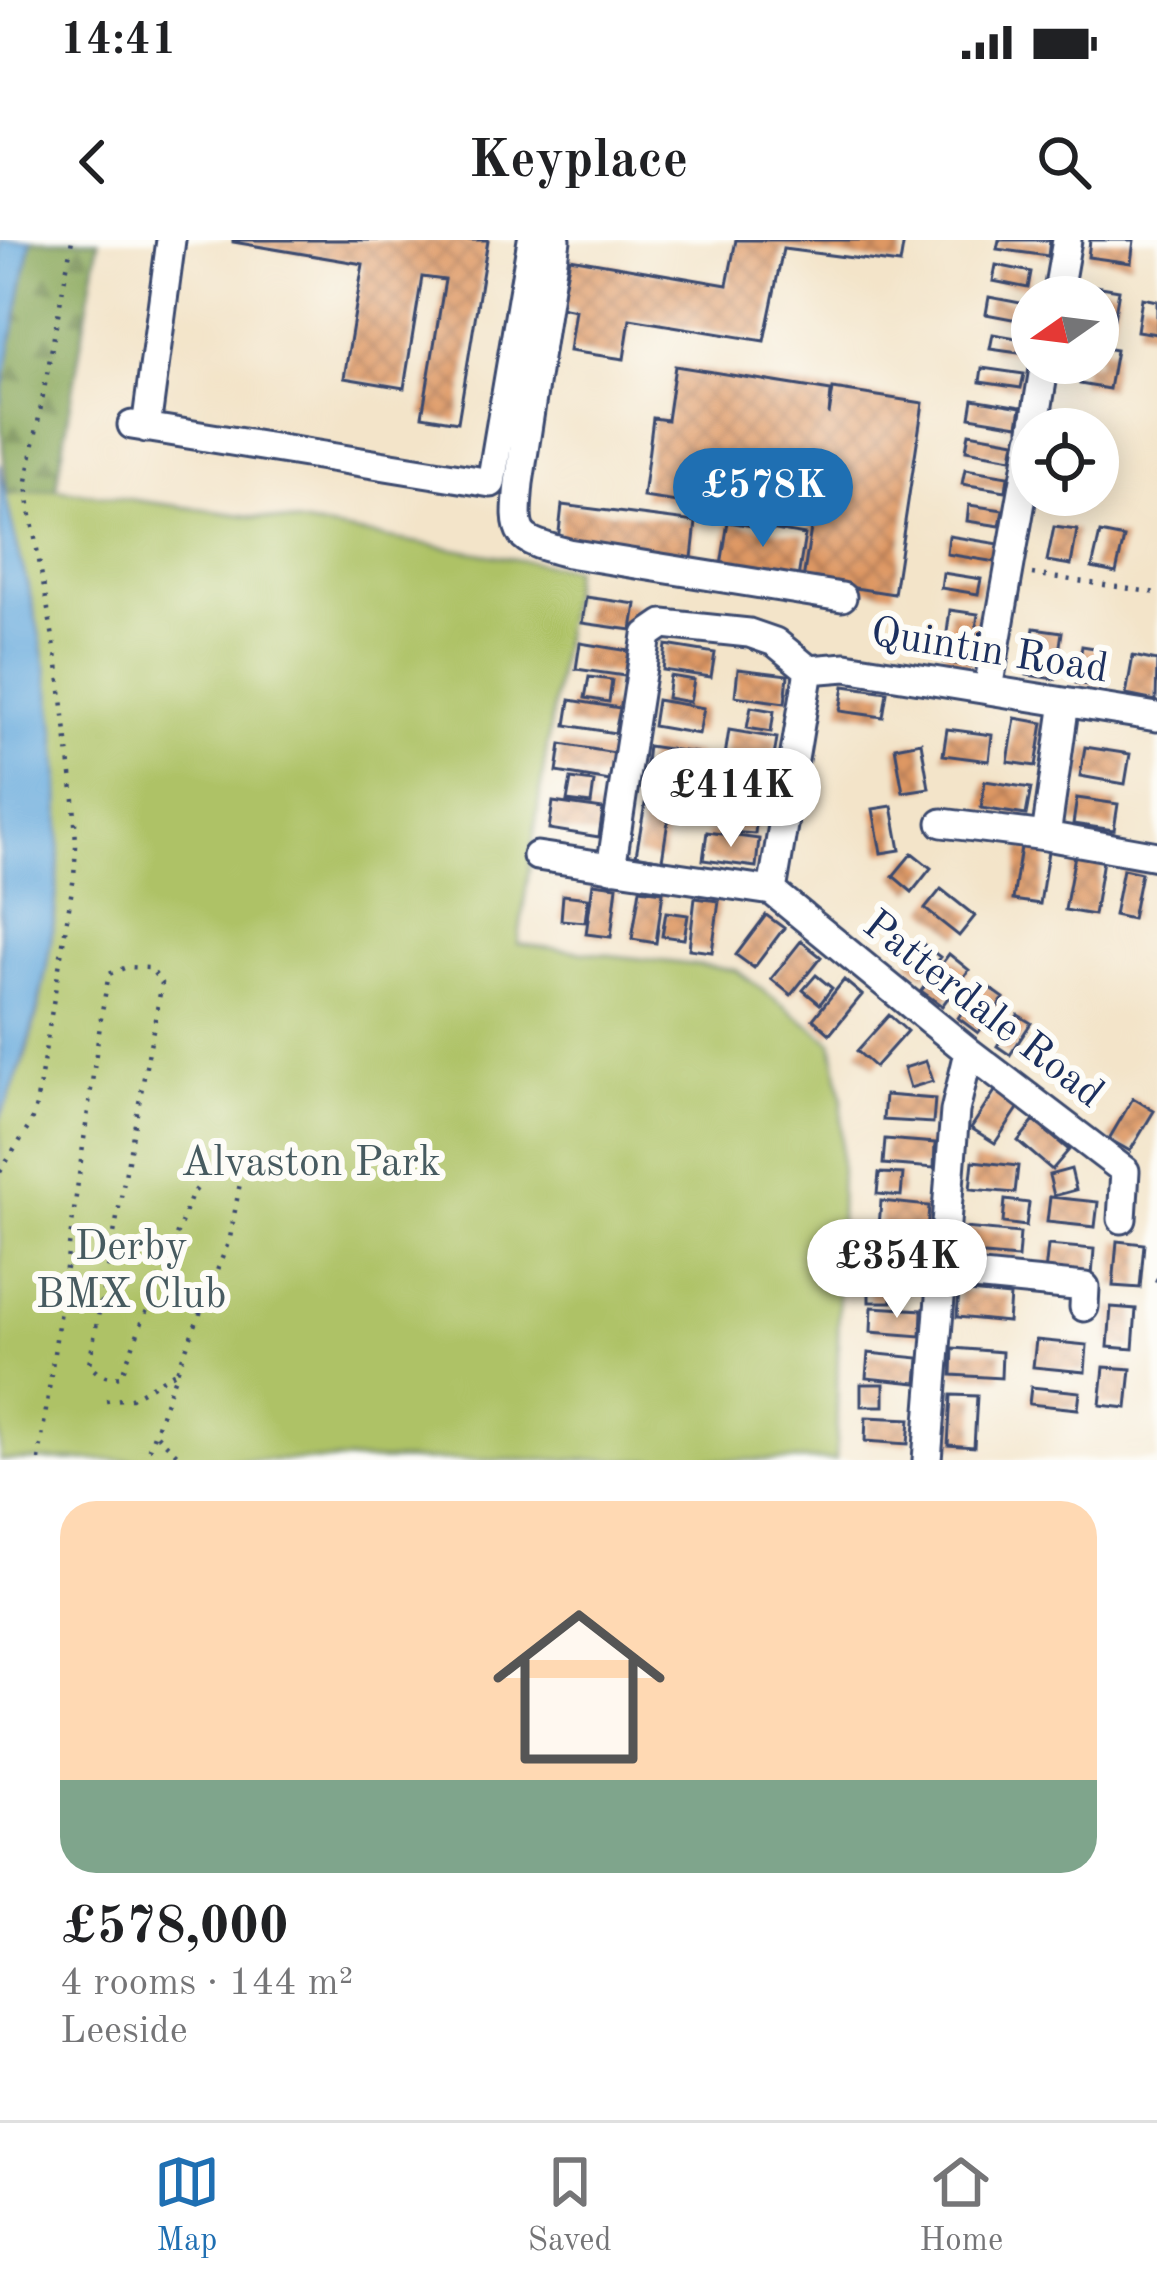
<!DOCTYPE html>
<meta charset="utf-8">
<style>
body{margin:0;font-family:"Old Standard TT",serif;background:#f6f6f6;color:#202124;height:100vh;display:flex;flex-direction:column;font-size:45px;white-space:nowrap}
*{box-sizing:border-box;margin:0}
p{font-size:39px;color:#757577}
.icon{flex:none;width:66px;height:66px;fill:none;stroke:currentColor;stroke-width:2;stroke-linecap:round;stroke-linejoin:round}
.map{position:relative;height:1220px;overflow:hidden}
.details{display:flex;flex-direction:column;background:#fff;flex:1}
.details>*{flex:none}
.needle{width:78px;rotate:256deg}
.buttons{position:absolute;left:1011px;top:36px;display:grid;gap:24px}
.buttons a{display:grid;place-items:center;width:108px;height:108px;border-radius:50%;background:#fff;box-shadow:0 6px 30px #0003;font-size:60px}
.price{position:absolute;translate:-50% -102px;padding:0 27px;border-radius:42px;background:#fff;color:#222;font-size:39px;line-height:78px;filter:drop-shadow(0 3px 6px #0008)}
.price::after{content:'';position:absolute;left:50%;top:72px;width:36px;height:27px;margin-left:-18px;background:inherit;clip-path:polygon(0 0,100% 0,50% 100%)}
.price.on{background:#1f6fb2;color:#fff}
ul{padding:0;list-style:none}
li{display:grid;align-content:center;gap:24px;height:636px;padding:0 60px}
li span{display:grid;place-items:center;height:372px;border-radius:36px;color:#555}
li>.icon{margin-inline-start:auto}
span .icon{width:216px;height:216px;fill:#fffc;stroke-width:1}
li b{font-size:51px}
.status{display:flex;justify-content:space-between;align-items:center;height:84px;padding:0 60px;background:#fff;direction:ltr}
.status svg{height:33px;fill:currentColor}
header{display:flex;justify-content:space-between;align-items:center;height:156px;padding:0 60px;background:#fff;font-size:54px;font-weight:700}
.tabs{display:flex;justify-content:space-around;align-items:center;height:168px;border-top:3px solid #e0e0e0;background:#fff;font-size:33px;color:#757577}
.tabs a{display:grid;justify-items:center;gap:6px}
.tabs .on{color:#1f6fb2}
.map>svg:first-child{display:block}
.forest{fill:url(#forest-firs);stroke:#526c5c;stroke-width:3}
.park{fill:#aec266;stroke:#647862;stroke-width:3}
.water{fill:#69abdd;stroke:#426d9e;stroke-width:3}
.building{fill:url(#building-cross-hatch)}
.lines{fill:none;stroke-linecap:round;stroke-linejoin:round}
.minor-casing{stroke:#3b4a6e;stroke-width:33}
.path{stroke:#3b4a6e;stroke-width:4.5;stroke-dasharray:3 9;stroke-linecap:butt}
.minor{stroke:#fff;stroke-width:27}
.labels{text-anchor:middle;stroke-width:12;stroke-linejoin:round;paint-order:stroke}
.street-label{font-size:42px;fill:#1b2f5e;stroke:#fdfcf7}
.park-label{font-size:42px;fill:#475b60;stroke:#fdfcf7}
</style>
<div class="status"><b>14:41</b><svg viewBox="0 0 49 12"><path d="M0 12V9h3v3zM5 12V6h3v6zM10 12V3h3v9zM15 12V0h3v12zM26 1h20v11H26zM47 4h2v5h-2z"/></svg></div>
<header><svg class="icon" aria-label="back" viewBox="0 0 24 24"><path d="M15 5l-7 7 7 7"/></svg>Keyplace<svg class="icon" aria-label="search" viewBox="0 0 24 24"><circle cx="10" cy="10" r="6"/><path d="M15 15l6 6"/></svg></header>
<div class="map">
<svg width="1157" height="1220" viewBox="0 0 1157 1220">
<defs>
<pattern id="forest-firs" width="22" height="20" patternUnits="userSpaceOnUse" patternTransform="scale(3)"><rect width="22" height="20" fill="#8aa85b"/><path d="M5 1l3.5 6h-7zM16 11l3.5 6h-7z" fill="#70894e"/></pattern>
<pattern id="building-cross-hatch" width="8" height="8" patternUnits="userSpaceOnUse" patternTransform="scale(3)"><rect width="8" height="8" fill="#de9864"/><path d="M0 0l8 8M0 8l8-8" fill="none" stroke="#b37c56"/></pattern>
</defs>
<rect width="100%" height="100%" fill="#fdfcf7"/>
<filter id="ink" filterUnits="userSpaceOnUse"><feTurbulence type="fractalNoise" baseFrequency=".00833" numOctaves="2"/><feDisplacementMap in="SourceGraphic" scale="24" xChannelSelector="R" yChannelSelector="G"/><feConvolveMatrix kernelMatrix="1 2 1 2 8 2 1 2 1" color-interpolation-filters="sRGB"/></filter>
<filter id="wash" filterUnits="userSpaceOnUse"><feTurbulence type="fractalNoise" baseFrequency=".004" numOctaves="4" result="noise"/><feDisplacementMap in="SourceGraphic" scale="48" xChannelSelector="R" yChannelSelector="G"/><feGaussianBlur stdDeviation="2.7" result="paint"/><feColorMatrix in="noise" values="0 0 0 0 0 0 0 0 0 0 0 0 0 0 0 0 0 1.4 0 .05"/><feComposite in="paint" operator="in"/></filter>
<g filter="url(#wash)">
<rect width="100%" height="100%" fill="#f3e4c9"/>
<!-- forest -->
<path class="forest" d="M31,0H99L56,249L17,254L37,384C17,310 0,234 1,156C6,103 22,52 31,0Z"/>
<!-- park -->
<path class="park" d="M56,249L306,284L573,329L518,704L736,730L832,802L842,859L836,1220H0V878L26,815L39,767L55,676L59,609V564L49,449L37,384L4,254Z"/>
<!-- water -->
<path class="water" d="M0,0H31L0,163Z
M0,223C8,278 24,329 37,383C74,546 68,725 0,878Z"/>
<g id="blocks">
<!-- building -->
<path class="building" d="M233,0H488L458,182L422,176L445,40L422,37L404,148L344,138L363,24L233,2Z
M736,0H904L900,24L783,9L764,101L630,79L624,119L569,111L575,70L560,67L570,18L727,45Z
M999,0H1050L1048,16L997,9Z
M1090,0H1134L1131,23L1088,17Z
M996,25L1031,32L1028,48L993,41Z
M1095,46L1119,50L1113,85L1098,83V57H1093Z
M989,57L1031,65L1028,82L986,74Z
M1142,58L1157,61V94L1137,91Z
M993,94L1028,100L1026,114L990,109Z
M1098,107L1116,110L1109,149L1080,144L1084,123H1098Z
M675,126L831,151L829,175L833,149L923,163L894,354L803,340L812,282L643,257L653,178L667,180Z
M982,128L1024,134L1021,148L980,142Z
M973,159L1021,167L1018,185L970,177Z
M969,193L1015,201L1012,218L966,210Z
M965,229L1008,236L1006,251L962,244Z
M562,265L696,282L692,318L558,301Z
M969,265L1003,270L1000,286L967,281Z
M728,282L805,295L798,338L721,325Z
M1054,287L1077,290L1071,325L1047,321Z
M1100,293L1124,298L1116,333L1092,328Z
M949,296L999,304L996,322L947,314Z
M943,333L981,339L978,354L941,348Z
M586,357L636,364L632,390L582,383Z
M950,370L978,374L971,426L943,422Z
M1034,388L1062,392L1055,439L1027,435Z
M580,403L629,411L625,436L576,429Z
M666,405L715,413L711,437L663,430Z
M1082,406L1107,410L1101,447L1076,443Z
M1133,416L1157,421L1156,461L1126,455Z
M738,429L788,435L785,463L735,456Z
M670,436L694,440L690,462L667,458Z
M589,437L612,440L609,462L585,458Z
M844,446L887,452L883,477L840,471Z
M570,460L620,468L615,493L566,485Z
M657,460L704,468L699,494L653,486Z
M751,467L774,471L771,492L747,488Z
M1015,478L1043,483L1036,526L1008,522Z
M947,489L992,495L989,521L943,515Z
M729,490L777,498L773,523L725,516Z
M921,502L929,548L903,552L895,507Z
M561,504L615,513L610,541L557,532Z
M648,506L697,513L694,539L645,531Z
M1085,507L1130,514L1125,544L1080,536Z
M725,535L771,543L767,570L720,562Z
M654,538L678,541L675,563L650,560Z
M571,539L594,542L591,564L567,561Z
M985,541L1031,548L1026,575L981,568Z
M1077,558L1118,564L1114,590L1073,584Z
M553,562L603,569L599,597L549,589Z
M645,564L670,568L662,620L636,615Z
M892,566L900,610L881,613L873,569Z
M732,570L757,573L755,594L730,592Z
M707,592L759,599L756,627L703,620Z
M1021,607L1048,611L1040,664L1013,660Z
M912,613L931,628L912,652L893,636Z
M1075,615L1103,620L1094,675L1065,670Z
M1123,629L1141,633L1132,679L1114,675Z
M593,643L617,646L611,697L586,694Z
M640,649L663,652L656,703L632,699Z
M941,649L975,676L959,696L925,669Z
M563,655L588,658L585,682L561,680Z
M695,658L719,661L712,712L689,709Z
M666,672L688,675L684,699L662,696Z
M766,675L784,688L754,728L736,715Z
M801,701L821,717L791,755L771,739Z
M923,704L940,717L925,736L908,723Z
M949,714L969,730L942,766L921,751Z
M816,735L832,748L820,764L803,750Z
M844,740L862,755L830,794L813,779Z
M983,743L1004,758L978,793L958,778Z
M889,775L907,791L875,827L857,811Z
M1018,775L1031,783L1010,815L997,806Z
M926,821L933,841L910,848L904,828Z
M997,848L1021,864L995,903L971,888Z
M885,855L935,859L933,883L883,880Z
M1133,858L1154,871L1130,911L1109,899Z
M1034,881L1069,910L1052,930L1018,901Z
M885,899L935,903L934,928L883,924Z
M973,921L1018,926L1015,953L970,949Z
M1071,929L1076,950L1054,956L1049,935Z
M879,933L903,934L901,956L877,954Z
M1050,957L1098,962L1095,987L1047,982Z
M1005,960L1029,963L1026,986L1003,983Z
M881,961L929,966L927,992L879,987Z
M964,988L1020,993L1018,1018L962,1013Z
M1117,1001L1144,1004L1140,1048L1113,1046Z
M1048,1005L1094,1009L1092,1037L1045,1033Z
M879,1009L926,1013L924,1036L877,1032Z
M869,1038L892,1039V1062H869Z
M959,1051L1010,1056L1008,1082L957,1077Z
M872,1067L922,1070L921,1096L871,1092Z
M1111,1067L1136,1069L1133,1109L1108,1107Z
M1036,1100L1087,1105L1085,1132L1033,1127Z
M953,1108L1002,1112L1001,1138L952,1135Z
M868,1113L919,1118L917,1143L866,1138Z
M1104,1127L1131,1129L1127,1168L1100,1165Z
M861,1144H884V1166H861Z
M1031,1147L1080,1152L1078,1169L1029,1164Z
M951,1155L977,1156L974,1207L948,1205Z
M866,1177L910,1179L908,1204L865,1201Z"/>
</g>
</g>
<g filter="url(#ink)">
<use href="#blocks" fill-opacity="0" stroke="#3b4a6e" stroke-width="3"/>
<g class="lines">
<defs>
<path id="minor" d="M556,0L519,243C514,298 515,299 568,313L842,357
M1057,57L1067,0
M132,185L491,243L532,0
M146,188L171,0
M1034,189L1045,123
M809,430L846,427L1157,477
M988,449L1032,199
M942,583L1046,596L1157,616
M1046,596L1065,462
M537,616L772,651L969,812L1125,931L1122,979
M611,628L647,395L663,384L749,393L775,402L809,430
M772,651L809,430
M942,1033L1085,1047L1084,1067
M927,1220L955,871L969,812"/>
</defs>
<!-- minor casing -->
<use href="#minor" class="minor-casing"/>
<!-- path -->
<path class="path" d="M1032,334L1157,353
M0,932L30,885L36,866L74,637L76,606L74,560L58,425L29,265L27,241L72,0
M1155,1039L1157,1040
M106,1161L131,1158L177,1131
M157,1195L183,1220
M39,1220L102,771L109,734L127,727L150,728L162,743L89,1124C99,1136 105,1138 121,1136L192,955L205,938L215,932L229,934L240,943L230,998L170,1149L145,1220"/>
<!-- minor -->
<use href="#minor" class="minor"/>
</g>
</g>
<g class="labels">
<!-- street labels -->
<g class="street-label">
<text transform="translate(990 408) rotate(9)" y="15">Quintin Road</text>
<text transform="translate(985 767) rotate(38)" y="15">Patterdale Road</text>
</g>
<!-- park labels -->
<g class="park-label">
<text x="311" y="935">Alvaston Park</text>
<text x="131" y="1019">Derby<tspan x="131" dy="48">BMX Club</tspan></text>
</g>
</g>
</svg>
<div class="buttons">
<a><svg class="needle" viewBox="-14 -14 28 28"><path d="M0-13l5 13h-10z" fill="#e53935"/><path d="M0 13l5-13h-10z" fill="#757577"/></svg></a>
<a><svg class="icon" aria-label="locate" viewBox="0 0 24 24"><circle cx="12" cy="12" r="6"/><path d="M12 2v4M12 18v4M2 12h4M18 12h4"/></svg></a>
</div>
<b class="price on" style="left:763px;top:310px">£578K</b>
<b class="price" style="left:731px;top:610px">£414K</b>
<b class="price" style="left:897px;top:1081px">£354K</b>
</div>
<section class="details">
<ul>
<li><span style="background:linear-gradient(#ffd9b3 75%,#7fa58c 0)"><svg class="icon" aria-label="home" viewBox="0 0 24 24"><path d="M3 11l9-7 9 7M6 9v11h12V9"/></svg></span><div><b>£578,000</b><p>4 rooms · 144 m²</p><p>Leeside</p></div></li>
</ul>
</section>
<nav class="tabs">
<a class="on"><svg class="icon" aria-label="map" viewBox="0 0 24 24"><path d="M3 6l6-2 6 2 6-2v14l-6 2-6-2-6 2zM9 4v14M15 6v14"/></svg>Map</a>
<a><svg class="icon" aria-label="saved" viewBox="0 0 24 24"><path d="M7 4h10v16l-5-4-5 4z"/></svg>Saved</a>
<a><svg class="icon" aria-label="home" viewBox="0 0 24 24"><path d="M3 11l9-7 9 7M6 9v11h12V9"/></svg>Home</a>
</nav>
